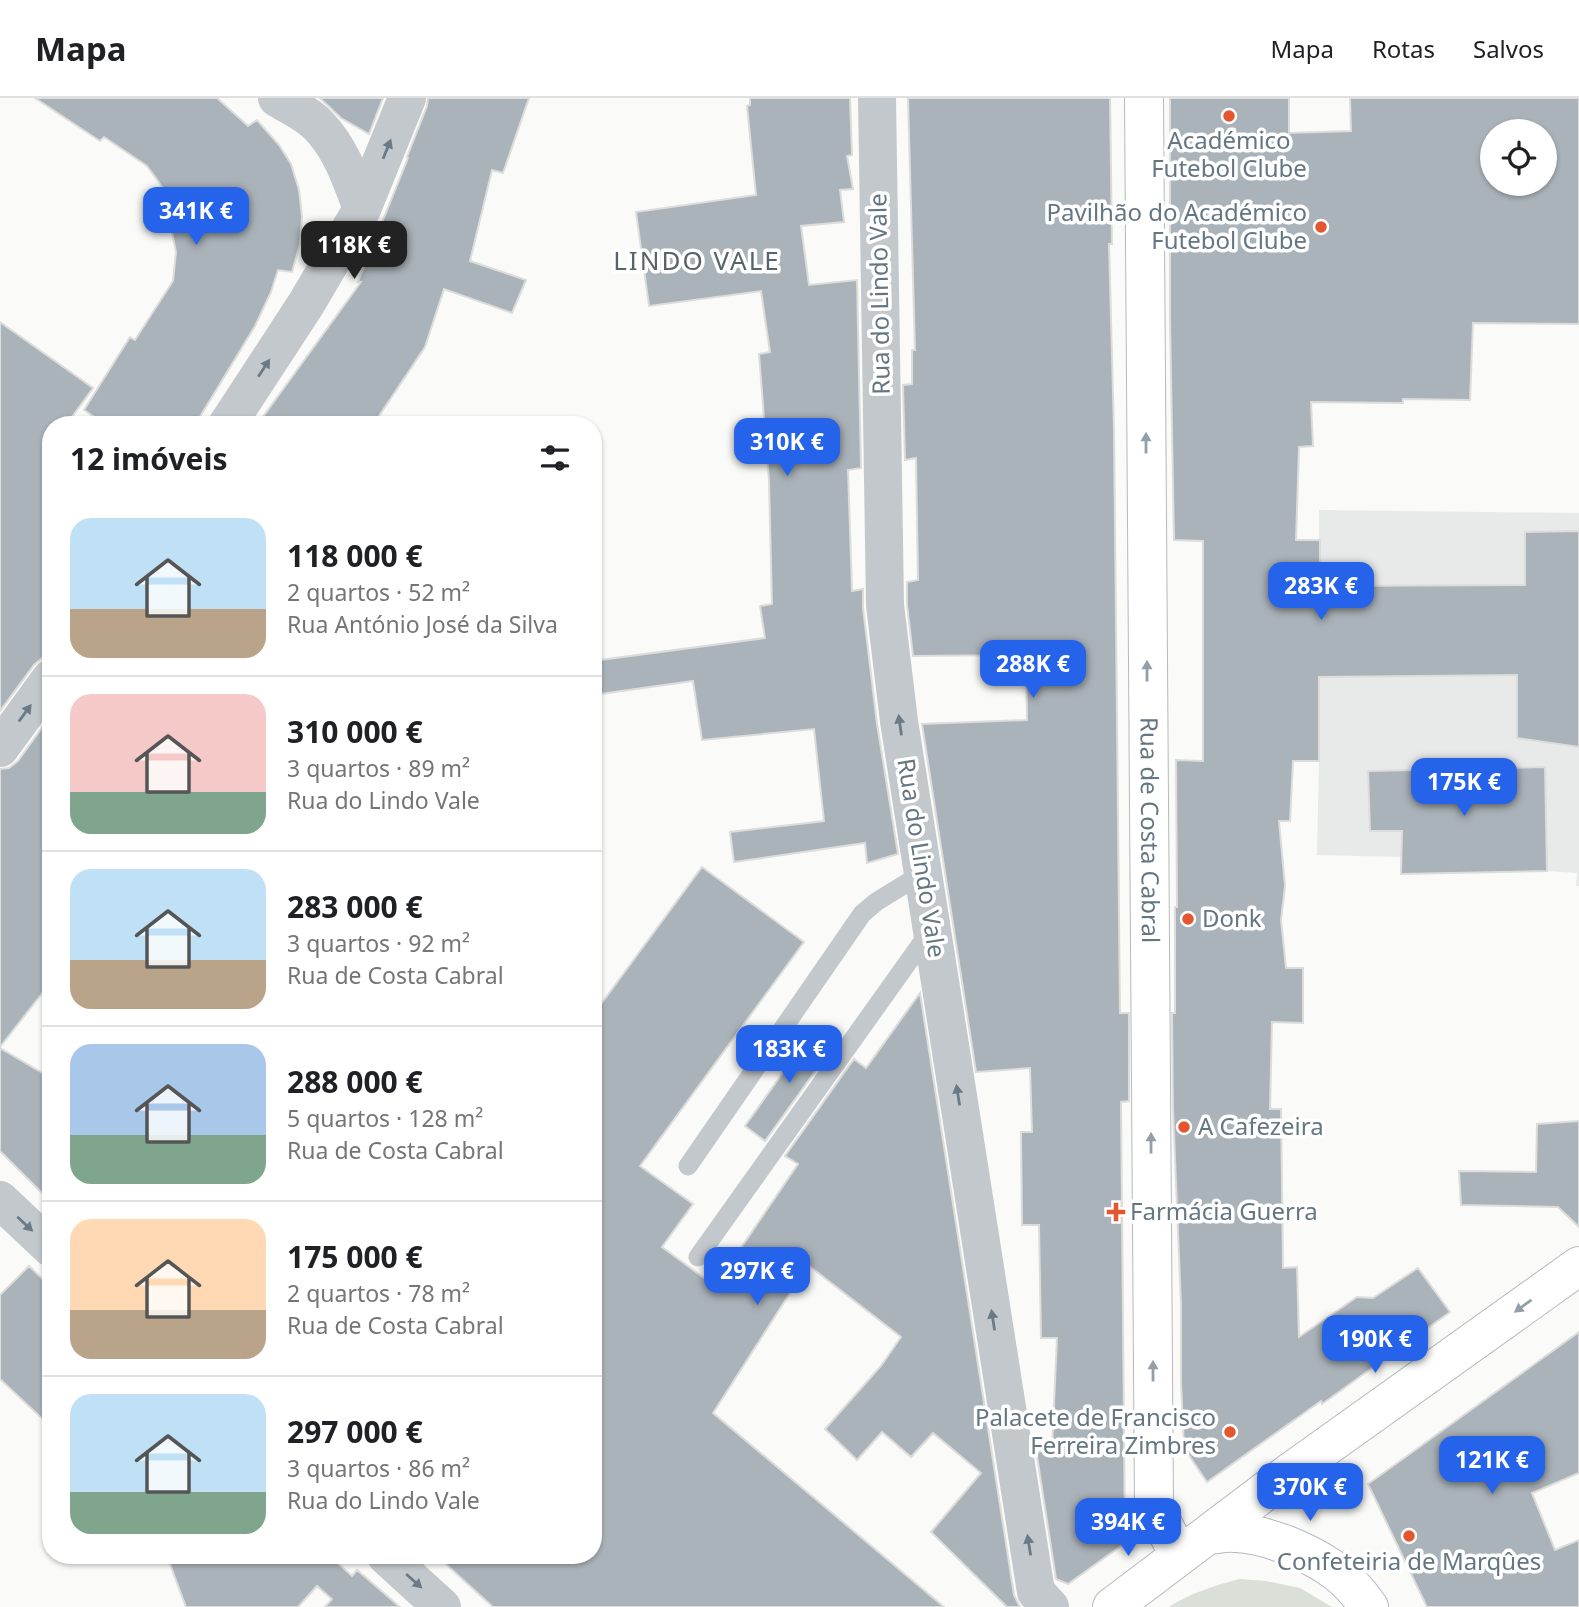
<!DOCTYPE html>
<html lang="pt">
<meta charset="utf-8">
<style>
body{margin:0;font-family:"Noto Sans",sans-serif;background:#f2f2f2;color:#202124;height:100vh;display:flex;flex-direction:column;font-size:26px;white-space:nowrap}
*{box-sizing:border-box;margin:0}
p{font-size:23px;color:#757577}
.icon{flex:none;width:38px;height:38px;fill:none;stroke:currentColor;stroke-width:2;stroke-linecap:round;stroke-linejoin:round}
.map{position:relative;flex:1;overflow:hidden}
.drawer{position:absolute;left:42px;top:318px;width:560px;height:1148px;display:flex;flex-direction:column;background:#fff;border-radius:28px;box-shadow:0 2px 5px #0004}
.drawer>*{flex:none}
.buttons{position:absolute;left:1480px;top:21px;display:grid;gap:14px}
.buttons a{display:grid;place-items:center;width:77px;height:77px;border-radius:50%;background:#fff;box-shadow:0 2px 5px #0004;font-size:35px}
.price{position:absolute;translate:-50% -60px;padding:0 16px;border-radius:14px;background:#2563eb;color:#fff;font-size:23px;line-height:46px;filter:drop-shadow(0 2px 4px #0008)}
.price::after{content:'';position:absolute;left:50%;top:42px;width:21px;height:16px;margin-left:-10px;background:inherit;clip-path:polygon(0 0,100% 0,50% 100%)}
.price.active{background:#222;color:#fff}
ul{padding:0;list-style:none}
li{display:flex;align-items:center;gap:21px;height:175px;padding:0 28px}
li+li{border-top:2px solid #e0e0e0}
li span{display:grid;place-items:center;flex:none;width:196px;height:140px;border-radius:21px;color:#555}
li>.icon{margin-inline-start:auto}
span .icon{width:84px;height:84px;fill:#fffc;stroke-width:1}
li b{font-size:30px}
h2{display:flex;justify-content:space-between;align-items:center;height:84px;padding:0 28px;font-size:30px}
header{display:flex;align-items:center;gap:42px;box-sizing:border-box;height:98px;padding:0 35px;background:#fff;border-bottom:2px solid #e0e0e0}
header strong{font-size:33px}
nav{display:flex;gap:38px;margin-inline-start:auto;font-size:24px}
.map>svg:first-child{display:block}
.built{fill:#e8e9e9}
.green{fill:#dadfd7}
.building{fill:#aab3b9;stroke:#dcdcda;stroke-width:2;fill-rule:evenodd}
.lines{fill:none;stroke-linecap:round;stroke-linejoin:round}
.secondary-casing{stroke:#b3babf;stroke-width:40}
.service{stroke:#c3c8cc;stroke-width:19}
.minor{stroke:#c3c8cc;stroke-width:38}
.secondary{stroke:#fff;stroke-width:38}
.oneway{fill:#6a7a87}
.oneway2{fill:#939fa8}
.poi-dot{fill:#e4572e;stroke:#fff;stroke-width:2.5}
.labels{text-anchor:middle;stroke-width:7;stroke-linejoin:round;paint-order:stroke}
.poi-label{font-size:24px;fill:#657683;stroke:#fff;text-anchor:start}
.street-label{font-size:24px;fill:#657683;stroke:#fff}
.neighbourhood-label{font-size:26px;letter-spacing:2px;fill:#57646e;stroke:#fff}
</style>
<header>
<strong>Mapa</strong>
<nav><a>Mapa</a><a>Rotas</a><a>Salvos</a></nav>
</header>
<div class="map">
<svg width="1579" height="1509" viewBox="0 0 1579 1509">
<rect width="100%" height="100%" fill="#fafaf8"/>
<!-- built -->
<path class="built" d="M1319,412L1579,415V788H1576L1577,775L1547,773L1401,776V759L1317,757L1319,663H1203V443L1319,442Z"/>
<!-- green -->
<path class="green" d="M1239,1481L1266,1483L1300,1490L1332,1509H1169C1190,1495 1214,1488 1239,1481Z"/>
<!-- building -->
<path class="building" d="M35,0H217L248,28L257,22L279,47L291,66L299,92L302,119L300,146L292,174L278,172L271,194L255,228L195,327H106L84,312L130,239L135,242L173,183L176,154L163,90L147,68L104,39L100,43Z
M320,0H383L369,36L341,20Z
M428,0H529L503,75L492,72L470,163L526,182L512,215L444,191L425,249L373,327H257L361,184H358L408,60L407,59L427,8Z
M750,0H850L852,57L847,58L853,91L840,92L844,124L801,128L809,187L857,182L861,370L848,372L852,493L863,491V510L877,626L898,756L867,765L865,745L734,764L730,734L824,723L814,631L702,642L693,583L593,597V563L765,540L760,508L772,506L769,383L759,256L770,254L761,193L649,208L636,114L756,97L747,8L750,7Z
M908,0H1110L1112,146H1109L1114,333L1120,915H1129V1003L1121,1004L1125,1445L1068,1486L1056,1481L1037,1358V1354L1052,1351L1057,1240H1041L1039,1127H1022L1021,1034H1032L1030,970L976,974L922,626L1027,622L1026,557L913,558L907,506V484L918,482L916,360L905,362L903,287L912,286V252H915Z
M1170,0H1289V35L1351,33L1350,0H1579V226L1473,225L1470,302L1403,301V305L1311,304L1313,348L1299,349L1296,442H1320V488L1525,487V434L1579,433V649L1517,640V577L1319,579V663H1293L1290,723H1279L1285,788L1281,822L1286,870H1303V925L1272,924L1270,1011H1281L1283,1170L1297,1169L1299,1239L1357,1199L1373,1200L1418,1170L1450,1214L1322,1306L1321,1303L1207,1384L1184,1350L1181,1283V1207L1173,1011L1172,915H1175V809H1177L1176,662L1203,663V443L1174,442L1170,222ZM1493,33H1545V86H1493Z
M0,224L93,290L66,327H51V349L45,357L51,361V559L42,560L34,567L0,613Z
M51,617V884L0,949V671L9,670L18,663Z
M1545,669L1547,773L1401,776L1402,733H1370L1368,673Z
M702,769L804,844L640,1068L693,1106L662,1149L715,1188L798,1066L785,1058L854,961L866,970L920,895L1014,1497L1020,1509H1007L931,1434L981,1375L933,1335L911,1359L882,1334L857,1362L825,1331L881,1268L901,1239L808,1167L713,1315L944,1509H493L437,1458H593V917Z
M813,932L834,947L765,1043L745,1028Z
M0,950L51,980V1104L0,1053Z
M1579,1023V1129L1558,1109L1461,1107L1459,1073L1536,1074L1537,1026Z
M29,1168L51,1189V1329L0,1281V1197Z
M1579,1234V1375L1532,1395L1555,1452L1579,1442V1509H1427L1368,1386Z
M167,1458H347L339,1466L352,1478L357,1472L400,1509H325L332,1501L317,1488L298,1509H186Z"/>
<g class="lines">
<defs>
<g id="secondary">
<path id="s1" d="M1144,0L1154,1409L1179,1457"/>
<path d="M1209,1437C1218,1436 1227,1434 1236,1435C1266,1436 1306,1453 1331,1470C1346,1480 1359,1495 1369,1509"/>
<path d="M1112,1509L1292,1373L1579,1168"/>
</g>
</defs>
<!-- secondary casing -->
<use href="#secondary" class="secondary-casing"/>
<!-- service -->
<path class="service" d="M688,1068L862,816L876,804L923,775
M698,1159L931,832"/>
<!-- minor -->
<path class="minor" d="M277,0C290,8 308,16 319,28C341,51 351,81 362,111
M877,0L885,507L899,623L1036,1494L1050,1509
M227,327L306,206L362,111L407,0
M0,650L51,580
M0,1102L51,1150
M386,1458L442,1509"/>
<!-- secondary -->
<use href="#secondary" class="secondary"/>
</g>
<!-- one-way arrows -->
<defs><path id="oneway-solid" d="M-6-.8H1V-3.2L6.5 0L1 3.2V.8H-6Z" transform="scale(1.75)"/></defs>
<g class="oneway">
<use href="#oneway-solid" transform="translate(387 51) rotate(-68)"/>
<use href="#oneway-solid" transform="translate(264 270) rotate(-57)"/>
<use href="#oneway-solid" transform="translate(25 615) rotate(-54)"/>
<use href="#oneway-solid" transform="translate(900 627) rotate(-98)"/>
<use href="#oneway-solid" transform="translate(958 997) rotate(-99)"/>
<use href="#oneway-solid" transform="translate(25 1126) rotate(43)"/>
<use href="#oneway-solid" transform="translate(993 1222) rotate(-99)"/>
<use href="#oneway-solid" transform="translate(1029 1447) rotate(-99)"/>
<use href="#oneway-solid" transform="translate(414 1483) rotate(42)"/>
</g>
<g class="oneway2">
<use href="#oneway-solid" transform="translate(1146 345) rotate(-90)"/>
<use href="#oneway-solid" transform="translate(1147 573) rotate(-90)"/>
<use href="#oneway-solid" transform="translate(1151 1045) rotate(-90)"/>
<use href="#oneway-solid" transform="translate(1523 1208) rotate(144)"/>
<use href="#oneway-solid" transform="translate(1153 1273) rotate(-90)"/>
</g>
<!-- markers -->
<g class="poi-dot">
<circle cx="1229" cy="18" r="7"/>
<circle cx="1321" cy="129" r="7"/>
<circle cx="1188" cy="821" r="7"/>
<circle cx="1184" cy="1029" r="7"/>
<path d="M1112.5 1103.5h7v7h7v7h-7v7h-7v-7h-7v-7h7z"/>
<circle cx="1230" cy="1334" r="7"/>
<circle cx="1409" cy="1438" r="7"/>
</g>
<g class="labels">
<!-- poi labels -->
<g class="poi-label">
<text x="1229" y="51" text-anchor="middle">Académico<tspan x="1229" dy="28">Futebol Clube</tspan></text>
<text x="1307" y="123" text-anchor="end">Pavilhão do Académico<tspan x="1307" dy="28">Futebol Clube</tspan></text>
<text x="1202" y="829">Donk</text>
<text x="1198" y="1037">A Cafezeira</text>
<text x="1130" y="1122">Farmácia Guerra</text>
<text x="1216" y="1328" text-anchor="end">Palacete de Francisco<tspan x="1216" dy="28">Ferreira Zimbres</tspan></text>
<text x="1409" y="1472" text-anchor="middle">Confeteiria de Marqûes</text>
</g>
<!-- street labels -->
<g class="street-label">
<text transform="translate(880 196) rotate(-91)" y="8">Rua do Lindo Vale</text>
<text dy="8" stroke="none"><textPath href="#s1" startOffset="732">Rua de Costa Cabral</textPath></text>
<text transform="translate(921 760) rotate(81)" y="8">Rua do Lindo Vale</text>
</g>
<!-- neighbourhood labels -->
<g class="neighbourhood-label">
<text x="697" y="172">LINDO VALE</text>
</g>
</g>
</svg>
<div class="buttons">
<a><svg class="icon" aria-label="locate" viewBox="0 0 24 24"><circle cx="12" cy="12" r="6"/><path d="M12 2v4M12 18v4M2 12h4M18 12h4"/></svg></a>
</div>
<b class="price" style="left:196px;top:149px">341K €</b>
<b class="price active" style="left:354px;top:183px">118K €</b>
<b class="price" style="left:787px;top:380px">310K €</b>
<b class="price" style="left:1321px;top:524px">283K €</b>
<b class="price" style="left:1033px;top:602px">288K €</b>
<b class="price" style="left:1464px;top:720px">175K €</b>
<b class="price" style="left:789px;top:987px">183K €</b>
<b class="price" style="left:757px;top:1209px">297K €</b>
<b class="price" style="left:1375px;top:1277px">190K €</b>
<b class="price" style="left:1492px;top:1398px">121K €</b>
<b class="price" style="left:1310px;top:1425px">370K €</b>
<b class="price" style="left:1128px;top:1460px">394K €</b>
<section class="drawer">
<h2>12 imóveis<svg class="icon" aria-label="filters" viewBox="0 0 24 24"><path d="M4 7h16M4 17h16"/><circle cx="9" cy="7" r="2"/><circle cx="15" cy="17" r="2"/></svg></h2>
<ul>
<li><span style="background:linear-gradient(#bfe0f5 65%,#b9a48a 0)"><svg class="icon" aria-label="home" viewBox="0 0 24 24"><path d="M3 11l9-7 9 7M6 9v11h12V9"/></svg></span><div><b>118 000 €</b><p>2 quartos · 52 m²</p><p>Rua António José da Silva</p></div></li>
<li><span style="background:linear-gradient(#f6c9c9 70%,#7fa58c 0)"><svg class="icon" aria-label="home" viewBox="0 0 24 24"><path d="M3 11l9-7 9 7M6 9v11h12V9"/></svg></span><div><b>310 000 €</b><p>3 quartos · 89 m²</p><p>Rua do Lindo Vale</p></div></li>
<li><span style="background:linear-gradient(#bfe0f5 65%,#b9a48a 0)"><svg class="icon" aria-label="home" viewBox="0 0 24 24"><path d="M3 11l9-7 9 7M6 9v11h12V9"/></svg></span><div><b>283 000 €</b><p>3 quartos · 92 m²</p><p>Rua de Costa Cabral</p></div></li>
<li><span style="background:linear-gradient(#a9c7e8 65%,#7fa58c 0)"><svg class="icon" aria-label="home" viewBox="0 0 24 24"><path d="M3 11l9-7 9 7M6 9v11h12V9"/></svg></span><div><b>288 000 €</b><p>5 quartos · 128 m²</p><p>Rua de Costa Cabral</p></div></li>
<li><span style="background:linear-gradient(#ffd9b3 65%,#b9a48a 0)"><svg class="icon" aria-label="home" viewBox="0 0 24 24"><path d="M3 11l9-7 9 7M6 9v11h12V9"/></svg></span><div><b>175 000 €</b><p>2 quartos · 78 m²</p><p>Rua de Costa Cabral</p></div></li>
<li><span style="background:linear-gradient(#bfe0f5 70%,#7fa58c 0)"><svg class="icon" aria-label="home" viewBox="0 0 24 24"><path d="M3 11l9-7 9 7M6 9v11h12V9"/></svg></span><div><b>297 000 €</b><p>3 quartos · 86 m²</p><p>Rua do Lindo Vale</p></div></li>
</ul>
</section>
</div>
